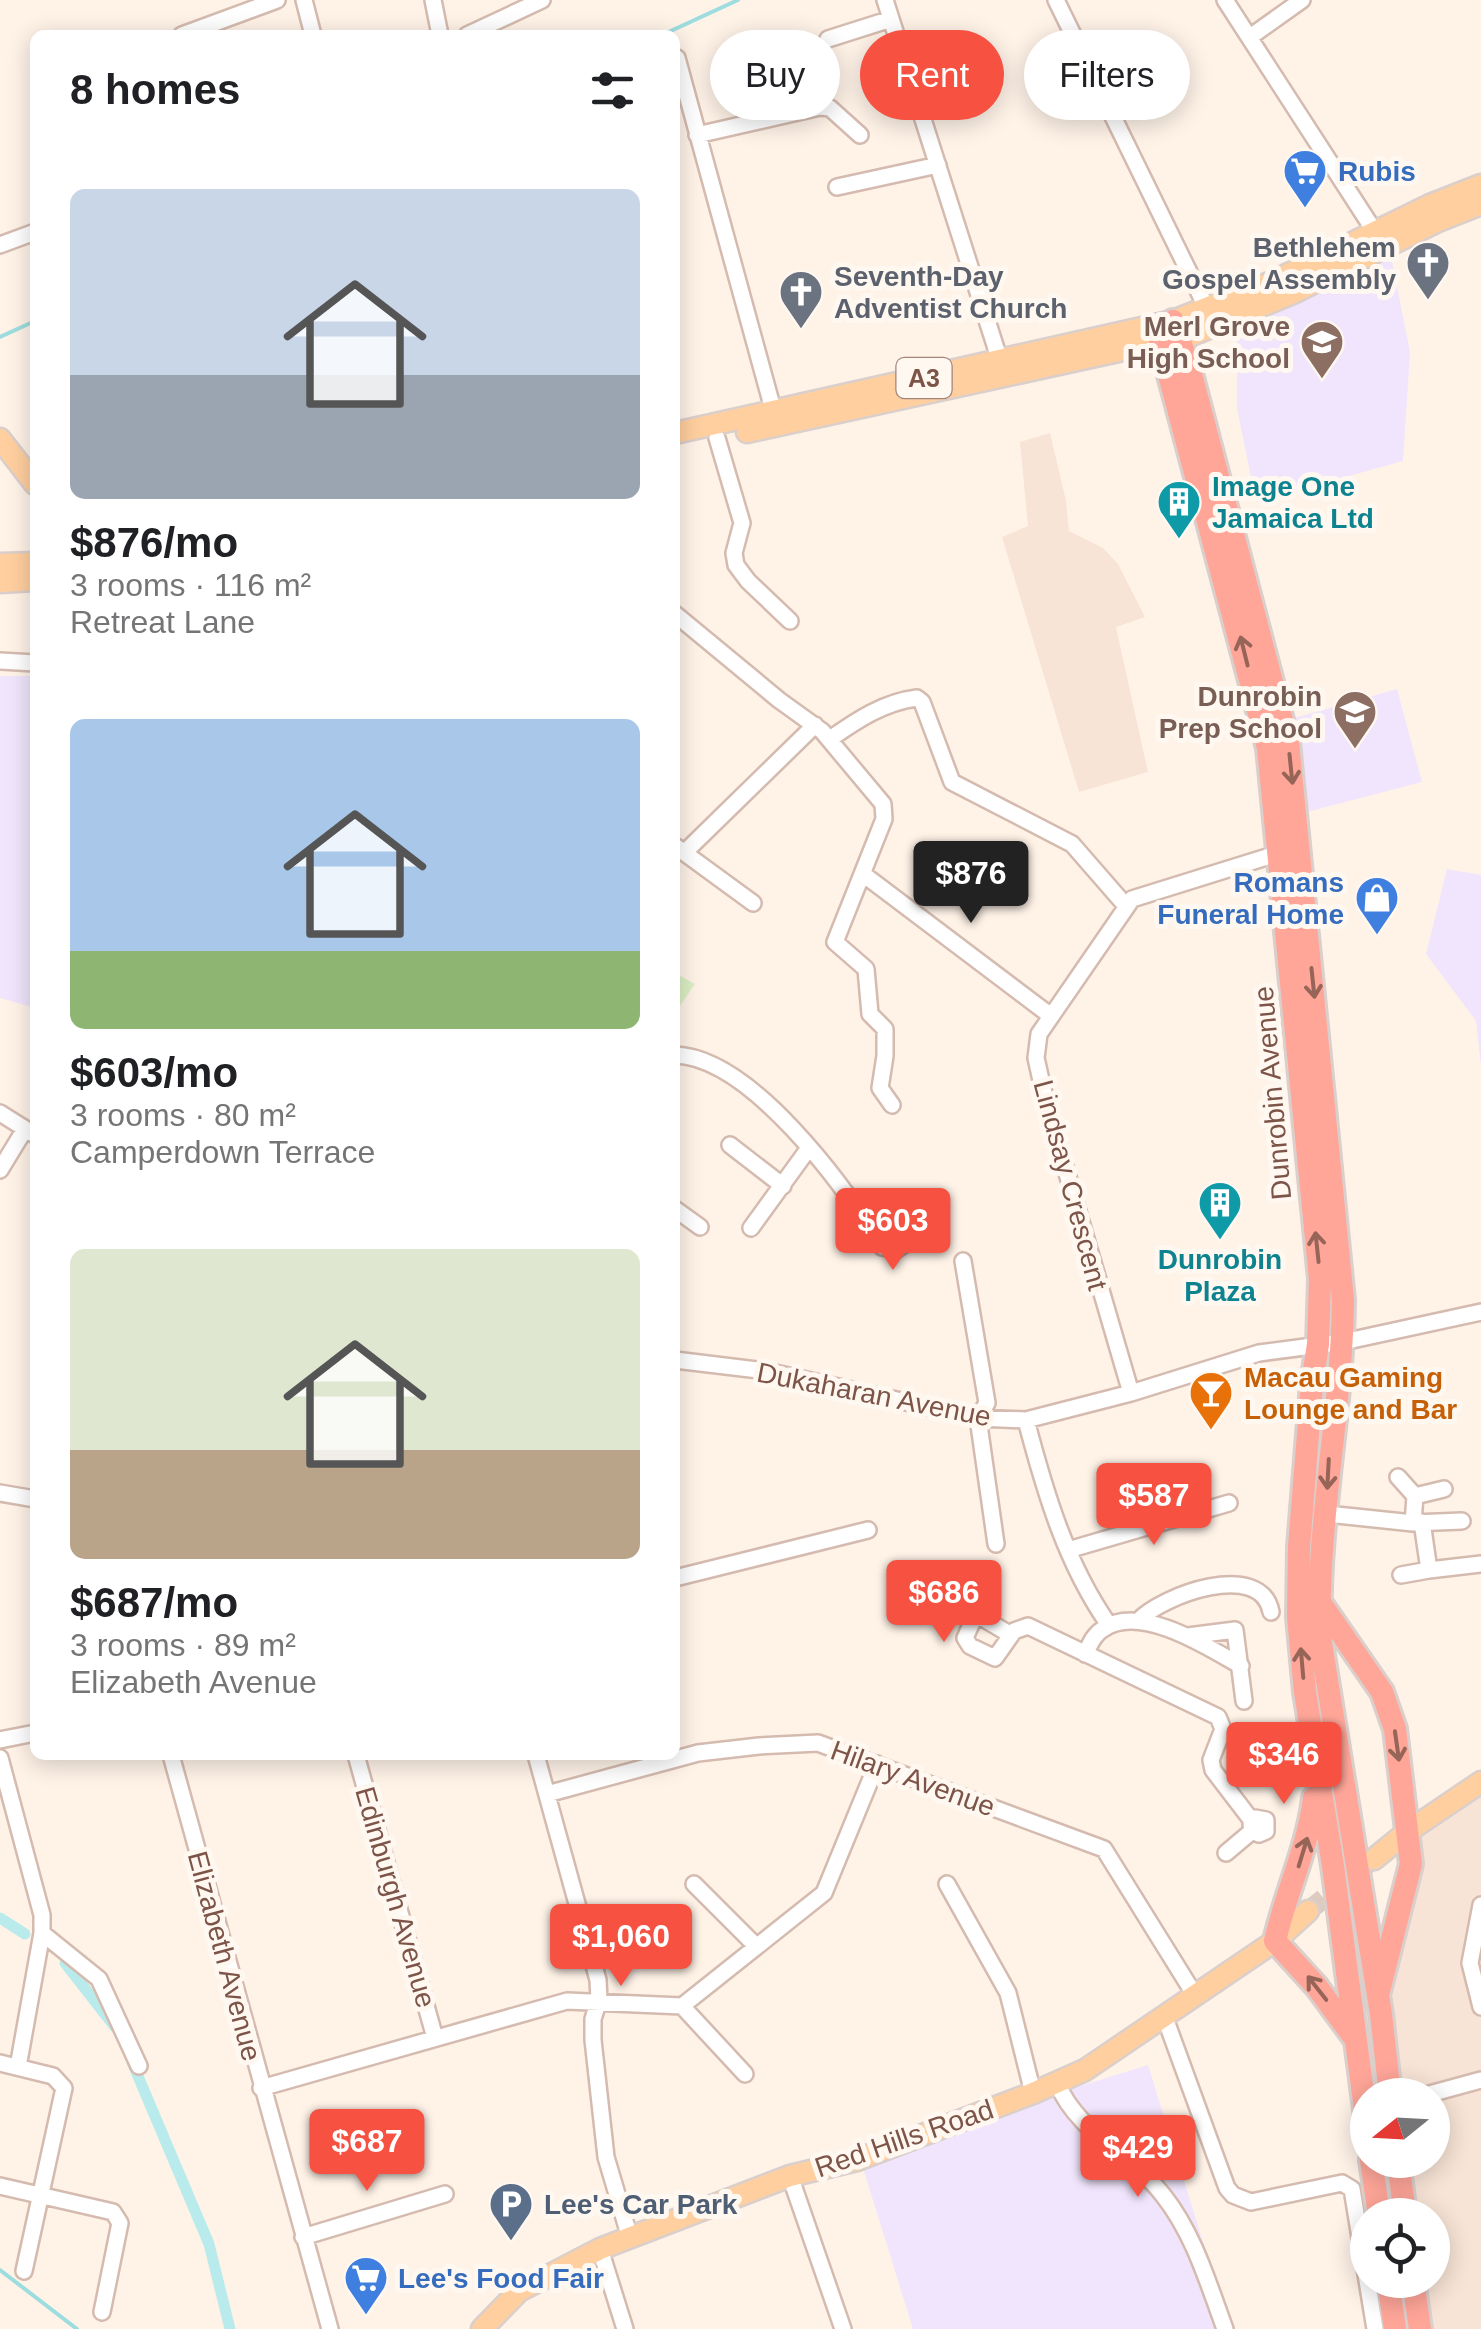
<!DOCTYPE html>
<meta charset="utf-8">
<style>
body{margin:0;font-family:Arial,sans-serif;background:#f6f6f6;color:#202124;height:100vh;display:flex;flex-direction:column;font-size:38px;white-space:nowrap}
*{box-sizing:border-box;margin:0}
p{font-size:32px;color:#757577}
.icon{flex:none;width:55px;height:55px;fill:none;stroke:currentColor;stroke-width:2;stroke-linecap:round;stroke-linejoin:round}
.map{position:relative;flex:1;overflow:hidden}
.drawer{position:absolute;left:30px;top:30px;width:650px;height:1730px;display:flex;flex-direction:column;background:#fff;border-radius:15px;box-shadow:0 5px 25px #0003}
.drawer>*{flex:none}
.banner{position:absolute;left:710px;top:30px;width:620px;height:90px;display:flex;gap:20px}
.needle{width:65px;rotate:252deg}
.fabs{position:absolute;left:1350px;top:2078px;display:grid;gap:20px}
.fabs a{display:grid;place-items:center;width:100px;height:100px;border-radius:50%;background:#fff;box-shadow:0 5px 25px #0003;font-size:50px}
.price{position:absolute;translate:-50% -85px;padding:0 22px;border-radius:10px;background:#f65141;color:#fff;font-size:32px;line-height:65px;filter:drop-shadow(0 2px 5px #0008)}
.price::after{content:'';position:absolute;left:50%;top:60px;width:30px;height:22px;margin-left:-15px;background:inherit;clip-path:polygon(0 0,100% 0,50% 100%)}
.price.on{background:#222;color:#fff}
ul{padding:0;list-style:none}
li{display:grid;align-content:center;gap:20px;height:530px;padding:0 40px}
li span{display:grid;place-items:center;height:310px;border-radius:15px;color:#555}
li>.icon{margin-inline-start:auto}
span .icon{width:180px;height:180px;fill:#fffc;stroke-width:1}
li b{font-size:42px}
h2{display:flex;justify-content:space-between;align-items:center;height:120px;padding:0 40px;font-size:42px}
.chip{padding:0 35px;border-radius:45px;background:#fff;box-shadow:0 5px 25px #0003;font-size:35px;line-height:90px}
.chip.on{background:#f65141;color:#fff}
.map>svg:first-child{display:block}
.residential{fill:#f7e4d6}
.education{fill:#f0e5fc}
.green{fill:#dbefc4}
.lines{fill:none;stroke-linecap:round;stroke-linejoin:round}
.stream{stroke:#9edddf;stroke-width:4}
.canal{stroke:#baebec;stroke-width:11}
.major-tunnel{stroke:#decbc0;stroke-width:20;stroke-dasharray:20 10;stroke-linecap:butt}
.minor-casing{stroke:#d5bbaf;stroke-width:20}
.major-casing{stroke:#dbcfcc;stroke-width:25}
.highway-casing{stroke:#dbcfcc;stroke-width:28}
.minor{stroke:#fff;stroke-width:15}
.major{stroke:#ffcf9f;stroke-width:20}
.highway{stroke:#ffa699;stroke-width:22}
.oneway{stroke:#976458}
.labels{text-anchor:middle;stroke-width:10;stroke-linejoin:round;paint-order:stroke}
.shield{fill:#fff8f1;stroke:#a4857b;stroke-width:2.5}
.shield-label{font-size:25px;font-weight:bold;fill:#7d5448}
.shop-label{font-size:28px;font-weight:bold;fill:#366cbe;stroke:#fff8f1;text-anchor:start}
.worship-label{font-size:28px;font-weight:bold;fill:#5b616d;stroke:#fff8f1;text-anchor:end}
.education-label{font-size:28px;font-weight:bold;fill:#785e54;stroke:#fff8f1;text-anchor:end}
.culture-label{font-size:28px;font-weight:bold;fill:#0d838f;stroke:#fff8f1;text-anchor:start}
.street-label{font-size:28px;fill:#7d5448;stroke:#fff8f1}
.food-label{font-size:28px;font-weight:bold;fill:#c56008;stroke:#fff8f1;text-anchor:start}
.service-label{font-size:28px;font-weight:bold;fill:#4e5e75;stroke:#fff8f1;text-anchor:start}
</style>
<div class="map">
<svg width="1481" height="2329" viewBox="0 0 1481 2329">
<rect width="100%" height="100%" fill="#fff3e8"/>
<!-- residential -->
<path class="residential" d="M1050,433L1066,501L1069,531L1103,548L1118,564L1145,617L1116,627L1148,772L1079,792L1002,537L1028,526L1020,442Z
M1481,1793V2329H1420L1413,2280H1432V2215H1405L1398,2160H1432V2095H1390L1386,1992L1407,1832Z"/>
<!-- education -->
<path class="education" d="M1390,251L1410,352L1403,461L1256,502L1237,408V327Z
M0,676H35V1008L0,998Z
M1397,689L1422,782L1303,813L1294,718Z
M1447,869L1481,875V1066L1476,1021L1426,954Z
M1148,2065L1230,2329H913L859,2155Z"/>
<!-- green -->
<path class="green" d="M675,973L695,984L675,1013Z"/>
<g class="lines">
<!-- stream -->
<path class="stream" d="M662,35L738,0
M0,337L35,321
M0,2270L77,2329"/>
<!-- canal -->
<path class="canal" d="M0,1918L25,1934
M65,1963L115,2027
M132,2062L209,2244L230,2329"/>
<!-- major-tunnel -->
<path class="major-tunnel" d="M1308,1911L1369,1863"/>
<defs>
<path id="minor" d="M304,0L313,35
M433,0L440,35
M885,0L1000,361
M1056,0L1210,315
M1225,0L1375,232
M182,35L277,0
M467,35L542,0
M1250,37L1302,0
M828,39L891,19
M677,58L774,413
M697,135L820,107L830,108L860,135
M837,187L938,165
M0,245L35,232
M717,438L742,523L734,553L736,565L748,581L790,621
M675,614L779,700L822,731L883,804L884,819L835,942L866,969L870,1014L885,1029V1056L880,1088L892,1105
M0,661L35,663
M830,739C857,720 884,702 917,698L922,702L952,782L1072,844L1126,906
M675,846L753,903
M685,852L815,725
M863,874L1051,1016
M675,1055C751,1057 845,1187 882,1247L897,1249L931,1227
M0,1113L35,1135
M730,1145L783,1186
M0,1170L25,1129
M675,1209L700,1227
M751,1228L809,1148
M963,1261L987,1403L978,1418L996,1544
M675,1360L766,1371L978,1418L1026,1420L1131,1393L1259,1353L1343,1342L1481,1312
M1131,1393L1045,1098L1036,1058L1039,1034L1132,899L1286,851
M1026,1420C1045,1492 1066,1564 1109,1625
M1398,1477L1415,1496L1413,1523
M0,1493L35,1499
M1415,1496L1444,1489
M1327,1514L1413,1523L1462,1521
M1068,1550L1229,1503
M1429,1570L1481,1564
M1401,1575L1429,1570L1422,1522
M675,1578L868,1530
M1138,1621C1162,1595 1261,1559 1271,1612
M1011,1635L981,1617L973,1620L965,1638L970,1646L995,1658L1014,1631L1028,1626L1218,1717L1223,1729L1211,1760L1213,1770L1252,1821
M1188,1636L1235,1630L1244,1701
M1085,1654C1090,1645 1093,1635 1103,1629C1140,1603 1208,1647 1241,1666
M0,1740L35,1733
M171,1755L330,2329
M356,1755L435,2038
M536,1755L598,1980L599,2000L593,2019V2040L606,2157L630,2238
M0,1758L42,1915V1933L18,2067
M547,1794L698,1753L759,1746L818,1743L1104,1849L1196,1997
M1226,1853L1252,1831L1251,1824L1255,1818L1266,1820V1831L1259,1834L1252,1831
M694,1884L755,1945
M947,1884L1008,1993L1033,2093
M1481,1905L1470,1963L1481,2007
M42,1933L99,1979L139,2066
M682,2006L745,2074
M1165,2018L1227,2188L1233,2195L1251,2202L1342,2183L1352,2189L1375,2329
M0,2063L53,2076L64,2088L24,2271
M1057,2083C1078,2133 1130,2153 1163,2195C1194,2234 1208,2283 1225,2329
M261,2088L567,2001L682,2006L824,1893L877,1764
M1426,2095L1481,2080
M790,2176L843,2329
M0,2186L113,2212L120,2223L102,2312
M303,2237L445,2194
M600,2249L625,2329"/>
<path id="major" d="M747,432L1192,335L1293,293L1436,222L1481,204
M675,433L1173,321L1272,282L1430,205L1481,185
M0,439L35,484
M0,564L35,563
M0,582L35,580
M1374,1859L1407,1832L1481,1782
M482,2329L519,2291L600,2249L790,2176L857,2160L1033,2093L1085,2070L1275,1941L1308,1911"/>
<path id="highway" d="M1173,321L1190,370L1288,743L1343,1300C1342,1412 1316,1524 1320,1637L1381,2014L1390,2095
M1156,326L1268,748L1320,1279L1318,1344L1312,1384L1299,1547L1298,1617L1305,1692L1333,1866L1368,2132
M1319,1601L1382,1692L1395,1729L1411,1864L1379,1991
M1314,1798C1308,1848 1286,1892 1275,1941L1317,1987L1353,2036
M1371,2160L1379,2215
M1398,2160L1405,2215
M1388,2280L1395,2329
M1413,2280L1420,2329"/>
</defs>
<!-- minor casing -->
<use href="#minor" class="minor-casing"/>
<!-- major casing -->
<use href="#major" class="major-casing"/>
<!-- highway casing -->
<use href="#highway" class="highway-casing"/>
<!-- minor -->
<use href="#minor" class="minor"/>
<!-- major -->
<use href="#major" class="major"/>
<!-- highway -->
<use href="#highway" class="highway"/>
</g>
<!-- one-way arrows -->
<defs><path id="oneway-shaft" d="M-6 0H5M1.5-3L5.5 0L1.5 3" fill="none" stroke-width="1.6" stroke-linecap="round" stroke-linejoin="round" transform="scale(2.5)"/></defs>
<g class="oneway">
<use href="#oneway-shaft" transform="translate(1244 651) rotate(-104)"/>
<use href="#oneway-shaft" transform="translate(1291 769) rotate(84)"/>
<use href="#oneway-shaft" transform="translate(1313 983) rotate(84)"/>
<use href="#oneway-shaft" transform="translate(1317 1247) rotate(-96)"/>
<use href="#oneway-shaft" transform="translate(1328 1474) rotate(93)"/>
<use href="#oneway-shaft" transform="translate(1302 1663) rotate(-95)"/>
<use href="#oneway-shaft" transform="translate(1397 1746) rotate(82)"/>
<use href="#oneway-shaft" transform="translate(1303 1852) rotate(-73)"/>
<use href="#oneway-shaft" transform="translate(1317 1988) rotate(-128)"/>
</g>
<!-- icons -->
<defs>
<symbol id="supermarket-pin" viewBox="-11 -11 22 30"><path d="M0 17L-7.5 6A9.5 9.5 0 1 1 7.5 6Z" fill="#3f7fe0" stroke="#fff8f1"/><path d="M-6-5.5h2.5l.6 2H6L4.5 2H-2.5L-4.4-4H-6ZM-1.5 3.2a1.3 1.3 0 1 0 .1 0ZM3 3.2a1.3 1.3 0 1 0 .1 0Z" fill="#fff"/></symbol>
<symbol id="church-pin" viewBox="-11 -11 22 30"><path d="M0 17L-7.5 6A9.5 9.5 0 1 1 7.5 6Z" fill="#6b7280" stroke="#fff8f1"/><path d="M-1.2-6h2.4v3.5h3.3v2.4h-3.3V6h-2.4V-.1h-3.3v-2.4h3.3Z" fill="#fff"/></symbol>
<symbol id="school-pin" viewBox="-11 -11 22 30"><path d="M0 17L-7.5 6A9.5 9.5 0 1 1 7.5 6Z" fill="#8d6e63" stroke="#fff8f1"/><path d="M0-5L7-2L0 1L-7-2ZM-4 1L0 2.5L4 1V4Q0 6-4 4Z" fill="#fff"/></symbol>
<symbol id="building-pin" viewBox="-11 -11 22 30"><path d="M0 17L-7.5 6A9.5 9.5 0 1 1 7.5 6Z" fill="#0f9aa8" stroke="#fff8f1"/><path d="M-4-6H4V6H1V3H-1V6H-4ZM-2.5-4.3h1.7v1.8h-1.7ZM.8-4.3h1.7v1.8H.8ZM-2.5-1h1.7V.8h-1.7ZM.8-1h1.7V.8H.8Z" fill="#fff"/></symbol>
<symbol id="shop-pin" viewBox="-11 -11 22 30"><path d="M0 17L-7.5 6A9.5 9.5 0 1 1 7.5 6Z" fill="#3f7fe0" stroke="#fff8f1"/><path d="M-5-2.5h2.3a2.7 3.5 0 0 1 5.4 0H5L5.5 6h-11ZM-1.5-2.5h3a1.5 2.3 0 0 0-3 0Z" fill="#fff"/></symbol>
<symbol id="bar-pin" viewBox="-11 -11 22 30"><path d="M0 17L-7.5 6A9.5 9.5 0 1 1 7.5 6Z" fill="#e8710a" stroke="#fff8f1"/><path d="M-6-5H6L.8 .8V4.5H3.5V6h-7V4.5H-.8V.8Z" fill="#fff"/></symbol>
<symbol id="parking-pin" viewBox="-11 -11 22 30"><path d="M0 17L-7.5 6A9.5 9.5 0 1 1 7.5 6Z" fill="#5c6f8a" stroke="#fff8f1"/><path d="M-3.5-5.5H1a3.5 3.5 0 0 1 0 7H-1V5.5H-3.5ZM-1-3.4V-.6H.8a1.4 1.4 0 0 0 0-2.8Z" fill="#fff"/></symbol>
</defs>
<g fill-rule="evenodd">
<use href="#supermarket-pin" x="1280" y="146" width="50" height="68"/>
<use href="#church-pin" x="1403" y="238" width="50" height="68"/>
<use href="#church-pin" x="776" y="267" width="50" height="68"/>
<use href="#school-pin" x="1297" y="317" width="50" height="68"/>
<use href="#building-pin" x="1154" y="477" width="50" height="68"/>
<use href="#school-pin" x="1330" y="687" width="50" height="68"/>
<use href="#shop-pin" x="1352" y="873" width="50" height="68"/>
<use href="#building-pin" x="1195" y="1178" width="50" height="68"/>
<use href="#bar-pin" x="1186" y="1368" width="50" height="68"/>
<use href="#parking-pin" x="486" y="2179" width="50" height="68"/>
<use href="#supermarket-pin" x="341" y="2253" width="50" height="68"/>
</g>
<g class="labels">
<!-- shield labels -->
<rect class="shield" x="896.5" y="358" width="55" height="40" rx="8"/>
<g class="shield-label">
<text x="924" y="387">A3</text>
</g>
<!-- shop labels -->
<g class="shop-label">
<text x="1338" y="181">Rubis</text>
<text x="1344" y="892" text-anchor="end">Romans<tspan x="1344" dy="32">Funeral Home</tspan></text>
<text x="398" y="2288">Lee's Food Fair</text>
</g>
<!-- worship labels -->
<g class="worship-label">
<text x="1396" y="257">Bethlehem<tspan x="1396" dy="32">Gospel Assembly</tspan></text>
<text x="834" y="286" text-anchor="start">Seventh-Day<tspan x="834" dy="32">Adventist Church</tspan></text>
</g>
<!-- education labels -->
<g class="education-label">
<text x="1290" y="336">Merl Grove<tspan x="1290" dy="32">High School</tspan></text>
<text x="1322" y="706">Dunrobin<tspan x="1322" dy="32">Prep School</tspan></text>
</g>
<!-- culture labels -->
<g class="culture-label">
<text x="1212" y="496">Image One<tspan x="1212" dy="32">Jamaica Ltd</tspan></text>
<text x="1220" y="1269" text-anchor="middle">Dunrobin<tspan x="1220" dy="32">Plaza</tspan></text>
</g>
<!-- street labels -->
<g class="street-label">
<text transform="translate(1272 1093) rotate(-95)" y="10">Dunrobin Avenue</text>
<text transform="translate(1071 1185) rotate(75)" y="10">Lindsay Crescent</text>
<text transform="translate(874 1394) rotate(11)" y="10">Dukaharan Avenue</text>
<text transform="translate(913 1778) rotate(20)" y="10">Hilary Avenue</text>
<text transform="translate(396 1897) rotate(74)" y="10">Edinburgh Avenue</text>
<text transform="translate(225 1956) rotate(75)" y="10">Elizabeth Avenue</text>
<text transform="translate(904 2138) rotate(-19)" y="10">Red Hills Road</text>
</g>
<!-- food labels -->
<g class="food-label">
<text x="1244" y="1387">Macau Gaming<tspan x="1244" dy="32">Lounge and Bar</tspan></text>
</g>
<!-- service labels -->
<g class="service-label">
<text x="544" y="2214">Lee's Car Park</text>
</g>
</g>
</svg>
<div class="fabs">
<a><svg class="needle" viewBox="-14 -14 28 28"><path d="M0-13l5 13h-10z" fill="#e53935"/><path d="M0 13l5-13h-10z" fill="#757577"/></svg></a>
<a><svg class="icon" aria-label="locate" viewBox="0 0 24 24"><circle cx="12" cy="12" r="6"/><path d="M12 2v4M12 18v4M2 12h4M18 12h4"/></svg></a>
</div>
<b class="price on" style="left:971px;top:926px">$876</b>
<b class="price" style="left:893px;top:1273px">$603</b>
<b class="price" style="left:1154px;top:1548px">$587</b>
<b class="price" style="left:944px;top:1645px">$686</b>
<b class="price" style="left:1284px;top:1807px">$346</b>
<b class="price" style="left:621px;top:1989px">$1,060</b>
<b class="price" style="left:367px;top:2194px">$687</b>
<b class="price" style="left:1138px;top:2200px">$429</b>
<div class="banner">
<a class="chip">Buy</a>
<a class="chip on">Rent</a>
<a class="chip">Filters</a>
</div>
<section class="drawer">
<h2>8 homes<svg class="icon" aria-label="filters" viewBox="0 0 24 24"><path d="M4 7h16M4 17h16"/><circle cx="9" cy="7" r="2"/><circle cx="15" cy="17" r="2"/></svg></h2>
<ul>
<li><span style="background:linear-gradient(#c9d6e8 60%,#9aa5b1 0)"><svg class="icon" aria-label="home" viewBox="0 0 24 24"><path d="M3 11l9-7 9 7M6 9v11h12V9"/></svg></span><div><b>$876/mo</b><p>3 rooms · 116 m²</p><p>Retreat Lane</p></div></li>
<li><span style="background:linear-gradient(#a9c7e8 75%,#8fb573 0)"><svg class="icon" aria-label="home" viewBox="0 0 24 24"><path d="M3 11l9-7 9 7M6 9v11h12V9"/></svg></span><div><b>$603/mo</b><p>3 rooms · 80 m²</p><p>Camperdown Terrace</p></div></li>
<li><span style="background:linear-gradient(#dfe7d0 65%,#b9a48a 0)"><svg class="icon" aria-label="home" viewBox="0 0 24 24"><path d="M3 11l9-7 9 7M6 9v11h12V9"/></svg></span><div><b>$687/mo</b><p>3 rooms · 89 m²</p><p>Elizabeth Avenue</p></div></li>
</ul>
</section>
</div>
